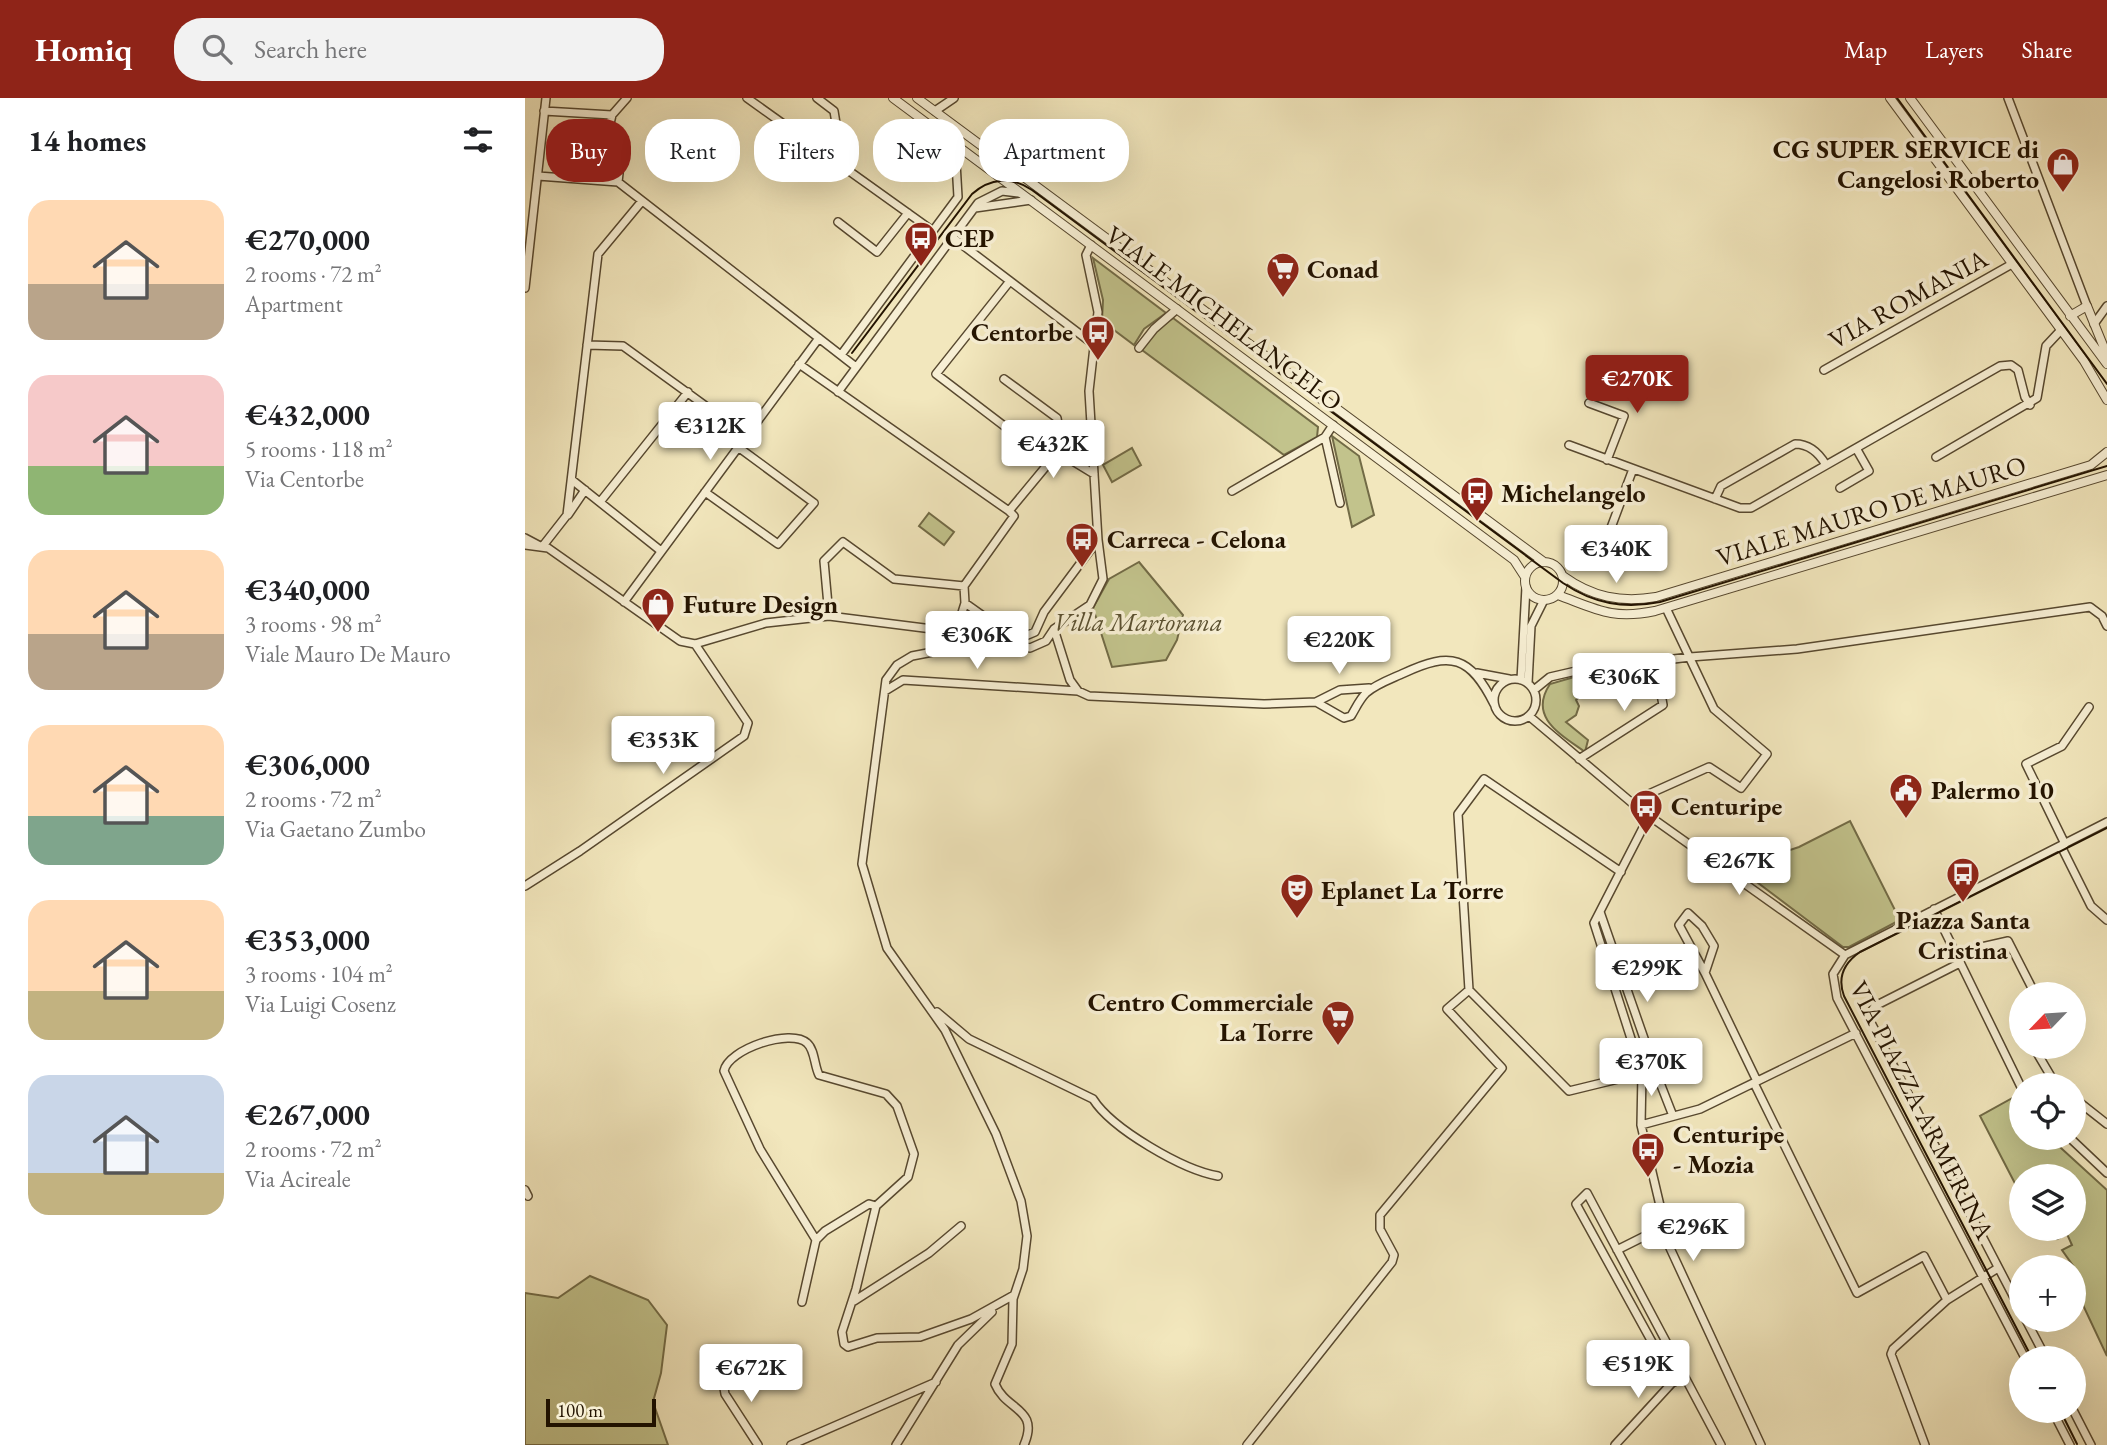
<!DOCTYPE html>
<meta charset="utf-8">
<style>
body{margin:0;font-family:"EB Garamond",serif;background:#f2f2f2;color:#202124;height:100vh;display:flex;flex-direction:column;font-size:26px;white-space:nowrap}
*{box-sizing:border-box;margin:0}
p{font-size:23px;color:#757577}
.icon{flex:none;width:38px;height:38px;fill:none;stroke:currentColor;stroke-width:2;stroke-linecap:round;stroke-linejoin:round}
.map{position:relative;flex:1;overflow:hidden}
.drawer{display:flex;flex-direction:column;background:#fff;width:525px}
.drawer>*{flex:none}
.hud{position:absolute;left:21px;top:21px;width:665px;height:63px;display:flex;gap:14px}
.needle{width:46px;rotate:245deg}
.controls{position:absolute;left:1484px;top:884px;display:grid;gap:14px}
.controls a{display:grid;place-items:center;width:77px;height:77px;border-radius:50%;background:#fff;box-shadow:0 7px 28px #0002;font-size:35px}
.scale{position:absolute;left:21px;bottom:18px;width:110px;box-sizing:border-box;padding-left:7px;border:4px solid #231300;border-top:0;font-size:19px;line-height:24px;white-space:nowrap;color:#231300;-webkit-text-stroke:5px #f7efd4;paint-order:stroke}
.price{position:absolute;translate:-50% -60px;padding:0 16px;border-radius:7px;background:#fff;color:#222;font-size:23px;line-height:46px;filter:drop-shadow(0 2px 4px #0008)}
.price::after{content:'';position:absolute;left:50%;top:42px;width:21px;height:16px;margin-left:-10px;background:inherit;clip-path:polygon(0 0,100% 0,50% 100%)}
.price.on{background:#8f2418;color:#fff}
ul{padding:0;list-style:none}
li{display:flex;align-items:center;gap:21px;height:175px;padding:0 28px}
li span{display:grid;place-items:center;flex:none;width:196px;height:140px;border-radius:21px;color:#555}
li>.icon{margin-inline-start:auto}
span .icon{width:84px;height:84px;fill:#fffc;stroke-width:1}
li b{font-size:30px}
h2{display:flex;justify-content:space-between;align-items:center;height:84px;padding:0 28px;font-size:30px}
.chip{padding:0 24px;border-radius:28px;background:#fff;box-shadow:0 7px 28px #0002;font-size:24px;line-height:63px}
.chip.on{background:#8f2418;color:#fff}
header{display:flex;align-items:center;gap:42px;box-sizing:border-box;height:98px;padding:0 35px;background:#8f2418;color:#fff}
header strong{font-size:33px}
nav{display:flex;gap:38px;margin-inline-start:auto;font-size:24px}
.search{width:490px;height:63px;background:#f2f2f2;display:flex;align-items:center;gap:18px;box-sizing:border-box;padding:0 24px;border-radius:28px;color:#757577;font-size:26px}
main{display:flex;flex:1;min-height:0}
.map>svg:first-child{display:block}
.green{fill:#c2c38c;stroke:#726b46;stroke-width:2}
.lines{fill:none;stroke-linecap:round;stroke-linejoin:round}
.minor-casing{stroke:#57482f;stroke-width:10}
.tertiary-casing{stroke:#57482f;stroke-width:10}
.minor{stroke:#f7efd4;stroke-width:7}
.tertiary{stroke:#f7efd4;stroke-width:8}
.tram{stroke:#231300;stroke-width:2}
.labels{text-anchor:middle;stroke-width:7;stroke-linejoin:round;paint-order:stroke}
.poi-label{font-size:26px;font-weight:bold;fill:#231300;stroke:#f7efd4;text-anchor:start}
.street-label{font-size:26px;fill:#231300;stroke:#f7efd4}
.park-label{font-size:26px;font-style:italic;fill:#5b5131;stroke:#f7efd4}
</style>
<header>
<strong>Homiq</strong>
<div class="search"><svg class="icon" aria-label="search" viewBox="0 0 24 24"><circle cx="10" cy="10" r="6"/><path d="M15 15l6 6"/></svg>Search here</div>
<nav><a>Map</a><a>Layers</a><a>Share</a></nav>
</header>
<main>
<section class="drawer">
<h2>14 homes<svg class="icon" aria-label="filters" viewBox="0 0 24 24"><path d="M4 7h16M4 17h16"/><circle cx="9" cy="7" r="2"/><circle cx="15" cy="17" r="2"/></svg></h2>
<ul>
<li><span style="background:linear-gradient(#ffd9b3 60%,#b9a48a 0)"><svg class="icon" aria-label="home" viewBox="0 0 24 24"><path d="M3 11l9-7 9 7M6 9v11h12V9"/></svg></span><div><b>€270,000</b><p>2 rooms · 72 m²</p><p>Apartment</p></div></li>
<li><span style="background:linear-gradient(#f6c9c9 65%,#8fb573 0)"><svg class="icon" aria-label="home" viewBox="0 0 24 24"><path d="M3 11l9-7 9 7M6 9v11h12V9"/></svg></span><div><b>€432,000</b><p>5 rooms · 118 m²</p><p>Via Centorbe</p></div></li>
<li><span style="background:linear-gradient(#ffd9b3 60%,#b9a48a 0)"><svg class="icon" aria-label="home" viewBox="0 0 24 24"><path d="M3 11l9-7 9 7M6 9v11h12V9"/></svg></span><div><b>€340,000</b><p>3 rooms · 98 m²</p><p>Viale Mauro De Mauro</p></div></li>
<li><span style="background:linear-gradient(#ffd9b3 65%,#7fa58c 0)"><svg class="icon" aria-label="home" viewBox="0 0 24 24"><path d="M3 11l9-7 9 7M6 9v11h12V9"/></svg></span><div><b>€306,000</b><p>2 rooms · 72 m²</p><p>Via Gaetano Zumbo</p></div></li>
<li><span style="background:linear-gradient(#ffd9b3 65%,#c2b280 0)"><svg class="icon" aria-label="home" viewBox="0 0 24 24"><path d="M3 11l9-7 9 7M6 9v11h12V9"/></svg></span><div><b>€353,000</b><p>3 rooms · 104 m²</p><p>Via Luigi Cosenz</p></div></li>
<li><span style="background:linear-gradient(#c9d6e8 70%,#c2b280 0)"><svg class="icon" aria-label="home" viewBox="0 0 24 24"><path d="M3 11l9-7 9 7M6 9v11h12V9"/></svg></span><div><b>€267,000</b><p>2 rooms · 72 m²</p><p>Via Acireale</p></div></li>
</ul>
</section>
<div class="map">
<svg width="1582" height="1347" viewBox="0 0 1582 1347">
<rect width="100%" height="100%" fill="#f2e7bd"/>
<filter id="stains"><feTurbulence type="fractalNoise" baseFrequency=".00286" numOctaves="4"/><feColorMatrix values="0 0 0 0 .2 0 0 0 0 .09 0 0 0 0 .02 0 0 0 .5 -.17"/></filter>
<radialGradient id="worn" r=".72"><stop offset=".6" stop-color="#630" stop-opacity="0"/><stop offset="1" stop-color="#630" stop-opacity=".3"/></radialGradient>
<!-- green -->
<path class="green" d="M568,160L641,215L619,231L609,247L577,223L578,202Z
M648,220L793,329L792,339L759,357L617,252L630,233Z
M807,338L834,358L849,417L827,429Z
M607,350L616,367L587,384L578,367Z
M404,415L429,434L419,447L394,428Z
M614,464L658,517L652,542L641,562L587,569L568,510L584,481Z
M1056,577L1074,580L1051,602L1054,608L1051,617L1041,624L1063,642L1060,654C1035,636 1003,619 1025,586Z
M1325,723L1375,822L1324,849H1318L1200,760L1227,744L1250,757L1274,749Z
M1491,998L1496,1005V1040H1525L1582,1092V1258L1549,1188V1169L1537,1152L1547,1147L1542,1136L1532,1141L1514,1131L1549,1130V1078H1496V1097L1455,1018Z
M65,1178L123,1202L142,1227L136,1275L128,1304L143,1347H0V1195L33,1200Z"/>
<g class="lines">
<defs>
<path id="minor" d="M222,0L408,133
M292,0L309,13L318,69
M1483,0L1562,208
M19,13L87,17L102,0
M410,13L429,0
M87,17L80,47L96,58L93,84
M13,78L93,84L331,269
M450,110L506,102
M313,124L352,154L383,115
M427,139L568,246
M485,183L411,276L525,363
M0,190L21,0
M1569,226L1582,208
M62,247L98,248L222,338
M614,250L629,231L652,211
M316,257L433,99L430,47
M274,266L484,413
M1299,272L1487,166
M479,281L532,320L537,349
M313,294L453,105L477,93L494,95
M1064,305L1099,318L1082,362
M800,339L815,405
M1044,347L1215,410H1226L1475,268L1486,267L1493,272L1500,299L1505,307
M533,354L569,376
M1411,359L1512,300L1521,248L1536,232
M47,382L136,453
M1315,390L1344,373L1331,350
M707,393L800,339L808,327
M180,394L253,446L289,405L213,349
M1190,401L1196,388L1270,346C1284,346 1294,355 1301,367
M75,404L163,294
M484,413L537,349L567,343
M43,417L60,392
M0,440L17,449L42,417L73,156L117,103
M0,447L23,450L155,543L170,546L241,525L304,518L431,534L478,532
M1078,451L1108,371
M99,504L294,240
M440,505L478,532L498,539L510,534L519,514L572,443
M304,518L299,463L318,444L369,481L439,488L489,418L484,413
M529,531L545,582L553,593
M431,534L440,505L439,488
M952,575L984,581
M969 602a21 21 0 1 1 42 0a21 21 0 1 1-42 0Z
M996,582L1001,489
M1003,585L1006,528L1019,502
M1009,592L1025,579L1051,573L1165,559L1272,551L1565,509L1577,518L1582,528
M360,593L378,582L553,593L564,598L739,606L791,604L819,620L826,618C831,610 834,602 841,595C851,586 866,581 879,575C926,553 945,558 969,606
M791,604L815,592L844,590
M1004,618L1113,710L1320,857
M1054,661L1138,607L1130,563
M1113,710L1126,695L1184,669L1216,690L1242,656L1189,611L1141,510
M1124,718L1069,825L1117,975L1116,1027L1145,1150L1236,1347
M1540,746L1501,666L1537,648L1564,609
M1536,748L1566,808L1582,822
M0,788L55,753L219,638L223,625L170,546
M1409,811L1496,989
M1430,855L1483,843L1510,896
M1435,865L1350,908L1343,919L1496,1213
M1180,875L1154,827L1163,815L1177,828L1189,848L1180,875L1232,983
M944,892L933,716L959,681L1096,774
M1496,912L1491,916L1496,926
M412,914L444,941L568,1001C587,1031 658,1072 693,1078
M1508,948L1531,987
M1130,972L1148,1018
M1229,985L1332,1195L1399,1158L1422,1202
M1549,1000L1582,1026
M1116,1027L1175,1011L1331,935
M1545,1040L1582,1075
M0,1092L3,1098
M351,1108L344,1106L300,1133L291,1142L235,1051L199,973C203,951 266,930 282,945C290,952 289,967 294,977L361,996L372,1008L389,1056L383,1079L351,1108L331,1191L317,1234L319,1246L323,1249L352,1240L395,1239L446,1221L489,1197
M1092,1152L1140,1128
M329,1203L404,1155L436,1128
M277,1204L291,1142
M1501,1222L1521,1260
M1500,1260L1312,900L1308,876L1320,857L1582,724
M196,1273L200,1296L233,1347
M1149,1284L1051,1106L1062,1095L1196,1347
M1527,1312L1545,1347
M1548,1312L1566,1347
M266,1347L411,1284
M371,1347L433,1247L467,1214
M499,1347C515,1310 481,1313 470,1286L487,1246L488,1201L498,1171L502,1138L496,1103L471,1036L420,932L362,850L337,766L361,582L372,567L387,558L470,542L505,550L521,543L529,531L565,507L578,481L573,442L564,293L573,214L561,157L566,147
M722,1347L867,1164L869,1157L855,1131V1117L977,970L922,911L944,892L1044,993L1130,972L1075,814
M1090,1347L1157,1274
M1400,1347L1366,1256L1368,1251L1422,1202L1473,1170"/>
<path id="tertiary" d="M368,0L989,462L1000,479
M392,0L1019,464
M1365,0L1559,263L1582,302
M1385,0L1582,266
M1545,218L1562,208L1582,257
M1000 483a19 19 0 1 1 38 0a19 19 0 1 1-38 0Z
M1038,478C1067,499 1096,505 1131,499L1566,367L1582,354
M1033,497C1071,511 1087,522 1130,513L1582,377"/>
</defs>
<!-- minor casing -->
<use href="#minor" class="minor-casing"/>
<!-- tertiary casing -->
<use href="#tertiary" class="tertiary-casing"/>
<!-- minor -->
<use href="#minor" class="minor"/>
<!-- tertiary -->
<use href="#tertiary" class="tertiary"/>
<!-- tram -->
<path class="tram" d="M1372,0L1582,286
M327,255L447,96C465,80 487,78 507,92L1038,485C1069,506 1099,511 1135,504L1582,368
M1507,1260L1319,898C1312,879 1319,865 1335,854L1582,730
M1535,1312L1552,1346"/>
</g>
<!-- icons -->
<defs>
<symbol id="shop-pin" viewBox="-11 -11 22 30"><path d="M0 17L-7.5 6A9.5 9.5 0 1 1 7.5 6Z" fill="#8f2418" stroke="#f7efd4"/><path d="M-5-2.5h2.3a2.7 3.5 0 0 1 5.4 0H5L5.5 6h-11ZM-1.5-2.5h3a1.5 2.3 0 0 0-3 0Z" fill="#fff"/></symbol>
<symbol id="bus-pin" viewBox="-11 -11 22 30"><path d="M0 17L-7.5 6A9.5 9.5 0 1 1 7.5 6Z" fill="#8f2418" stroke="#f7efd4"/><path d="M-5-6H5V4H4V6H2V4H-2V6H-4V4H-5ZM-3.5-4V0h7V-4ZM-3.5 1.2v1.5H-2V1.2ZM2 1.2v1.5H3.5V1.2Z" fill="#fff"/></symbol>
<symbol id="supermarket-pin" viewBox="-11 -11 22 30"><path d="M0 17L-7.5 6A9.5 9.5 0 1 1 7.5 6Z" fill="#8f2418" stroke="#f7efd4"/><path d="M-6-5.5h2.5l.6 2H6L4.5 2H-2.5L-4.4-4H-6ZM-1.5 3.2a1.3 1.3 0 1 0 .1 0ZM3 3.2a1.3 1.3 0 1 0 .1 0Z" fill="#fff"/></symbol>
<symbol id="civic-pin" viewBox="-11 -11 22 30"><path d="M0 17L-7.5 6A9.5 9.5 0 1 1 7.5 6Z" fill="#8f2418" stroke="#f7efd4"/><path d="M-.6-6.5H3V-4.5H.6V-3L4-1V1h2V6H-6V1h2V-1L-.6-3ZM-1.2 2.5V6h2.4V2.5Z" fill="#fff"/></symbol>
<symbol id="theatre-pin" viewBox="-11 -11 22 30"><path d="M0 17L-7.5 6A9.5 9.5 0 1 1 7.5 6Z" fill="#8f2418" stroke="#f7efd4"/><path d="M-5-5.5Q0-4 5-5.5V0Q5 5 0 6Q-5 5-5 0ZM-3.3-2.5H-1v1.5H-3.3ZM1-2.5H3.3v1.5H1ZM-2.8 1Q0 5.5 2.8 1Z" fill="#fff"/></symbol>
</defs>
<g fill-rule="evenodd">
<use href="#shop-pin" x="1519" y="47" width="38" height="52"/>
<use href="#bus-pin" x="377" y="121" width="38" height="52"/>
<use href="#supermarket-pin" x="739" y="152" width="38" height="52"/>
<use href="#bus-pin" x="554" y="215" width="38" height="52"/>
<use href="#bus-pin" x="933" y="376" width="38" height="52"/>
<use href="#bus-pin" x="538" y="422" width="38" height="52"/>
<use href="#shop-pin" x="114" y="487" width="38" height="52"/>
<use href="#civic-pin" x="1362" y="673" width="38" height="52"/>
<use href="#bus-pin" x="1102" y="689" width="38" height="52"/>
<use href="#bus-pin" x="1419" y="757" width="38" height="52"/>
<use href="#theatre-pin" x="753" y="773" width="38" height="52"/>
<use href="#supermarket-pin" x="794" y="900" width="38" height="52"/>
<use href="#bus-pin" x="1104" y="1032" width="38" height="52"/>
</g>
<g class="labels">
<!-- poi labels -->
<g class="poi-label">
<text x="1514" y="60" text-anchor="end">CG SUPER SERVICE di<tspan x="1514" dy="30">Cangelosi Roberto</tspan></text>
<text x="420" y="149">CEP</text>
<text x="782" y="180">Conad</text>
<text x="548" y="243" text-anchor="end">Centorbe</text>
<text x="976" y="404">Michelangelo</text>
<text x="582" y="450">Carreca - Celona</text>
<text x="158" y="515">Future Design</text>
<text x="1406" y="701">Palermo 10</text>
<text x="1146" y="717">Centuripe</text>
<text x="796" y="801">Eplanet La Torre</text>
<text x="1438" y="831" text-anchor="middle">Piazza Santa<tspan x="1438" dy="30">Cristina</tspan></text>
<text x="788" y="913" text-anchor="end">Centro Commerciale<tspan x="788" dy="30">La Torre</tspan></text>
<text x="1148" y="1045">Centuripe<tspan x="1148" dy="30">- Mozia</tspan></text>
</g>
<!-- street labels -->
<g class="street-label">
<text transform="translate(1383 201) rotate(-29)" y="9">VIA ROMANIA</text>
<text transform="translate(699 220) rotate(37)" y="9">VIALE MICHELANGELO</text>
<text transform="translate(1346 413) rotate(-17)" y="9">VIALE MAURO DE MAURO</text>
<text transform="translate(1397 1012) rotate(63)" y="9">VIA PIAZZA ARMERINA</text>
</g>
<!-- park labels -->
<g class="park-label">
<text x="613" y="533">Villa Martorana</text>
</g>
</g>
<rect width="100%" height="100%" filter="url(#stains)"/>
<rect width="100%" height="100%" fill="url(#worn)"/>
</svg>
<div class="controls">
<a><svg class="needle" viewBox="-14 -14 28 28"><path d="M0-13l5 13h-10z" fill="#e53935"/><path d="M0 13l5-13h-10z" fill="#757577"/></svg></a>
<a><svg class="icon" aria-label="locate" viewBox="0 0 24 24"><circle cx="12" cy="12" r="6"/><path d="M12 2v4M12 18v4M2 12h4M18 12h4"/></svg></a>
<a><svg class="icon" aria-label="layers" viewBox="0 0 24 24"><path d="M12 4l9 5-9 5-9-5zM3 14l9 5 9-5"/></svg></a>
<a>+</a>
<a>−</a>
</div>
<div class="scale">100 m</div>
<b class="price on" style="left:1112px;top:317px">€270K</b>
<b class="price" style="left:185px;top:364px">€312K</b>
<b class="price" style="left:528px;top:382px">€432K</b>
<b class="price" style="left:1091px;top:487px">€340K</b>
<b class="price" style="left:452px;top:573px">€306K</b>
<b class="price" style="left:814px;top:578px">€220K</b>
<b class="price" style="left:1099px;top:615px">€306K</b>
<b class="price" style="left:138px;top:678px">€353K</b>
<b class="price" style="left:1214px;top:799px">€267K</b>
<b class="price" style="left:1122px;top:906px">€299K</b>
<b class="price" style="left:1126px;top:1000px">€370K</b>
<b class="price" style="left:1168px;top:1165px">€296K</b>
<b class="price" style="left:1113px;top:1302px">€519K</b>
<b class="price" style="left:226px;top:1306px">€672K</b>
<div class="hud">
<a class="chip on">Buy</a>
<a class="chip">Rent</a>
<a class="chip">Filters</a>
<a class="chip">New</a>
<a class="chip">Apartment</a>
</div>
</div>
</main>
